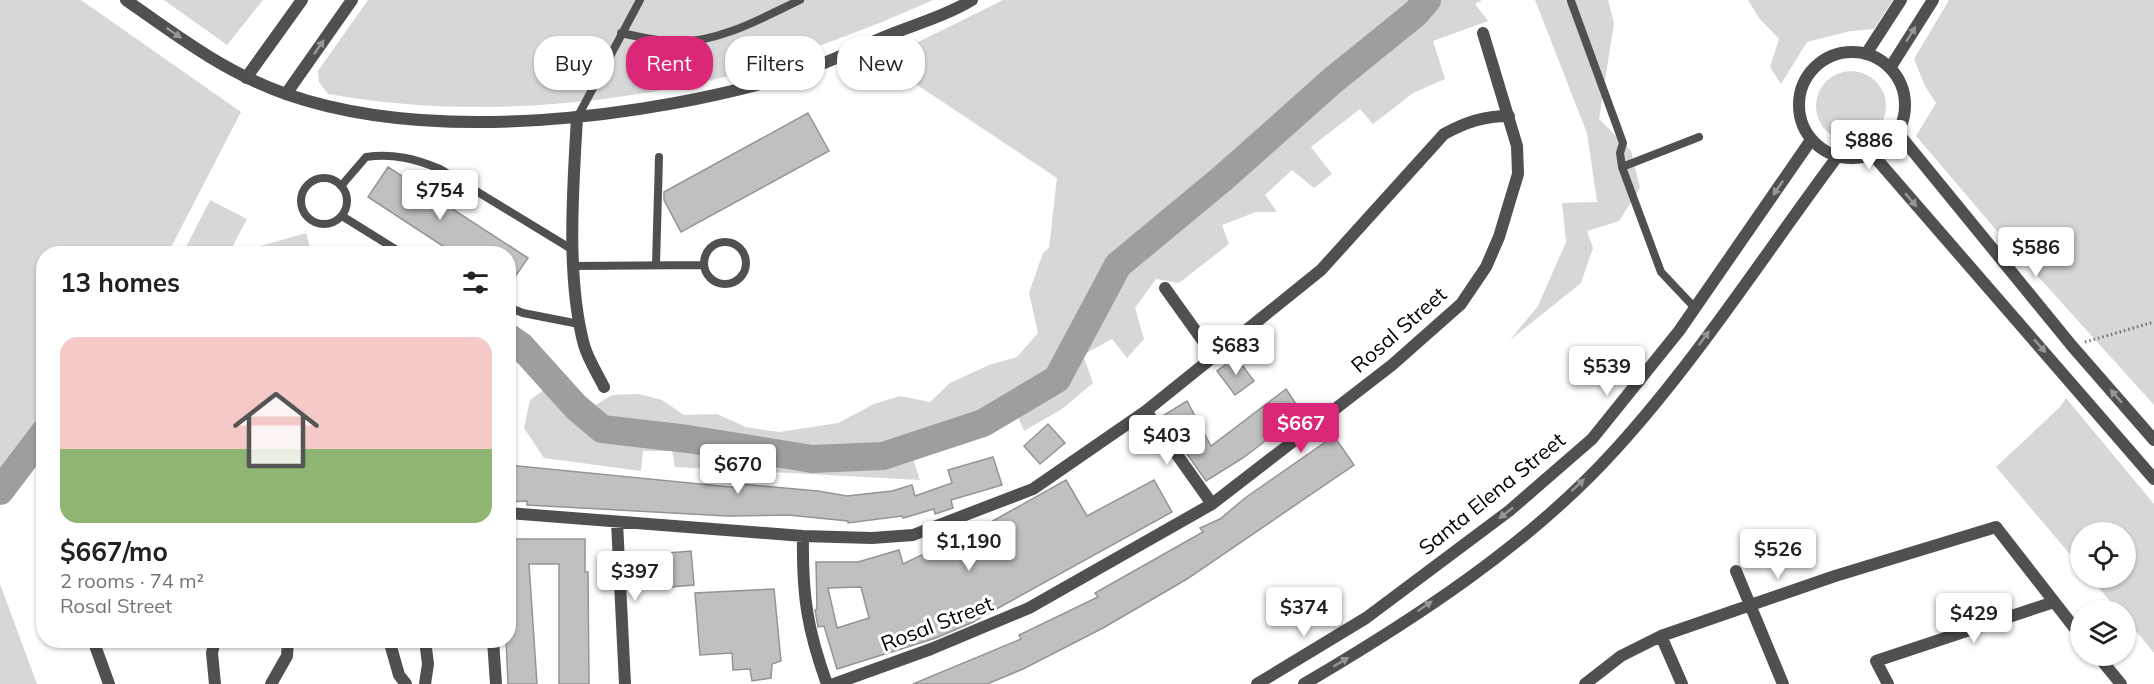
<!DOCTYPE html>
<meta charset="utf-8">
<style>
body{margin:0;font-family:Mulish,sans-serif;background:#f6f6f6;color:#202124;height:100vh;display:flex;flex-direction:column;font-size:22px;white-space:nowrap}
*{box-sizing:border-box;margin:0}
p{font-size:20px;color:#757577}
.icon{flex:none;width:33px;height:33px;fill:none;stroke:currentColor;stroke-width:2;stroke-linecap:round;stroke-linejoin:round}
.map{position:relative;flex:1;overflow:hidden}
.drawer{position:absolute;left:36px;top:246px;width:480px;height:402px;display:flex;flex-direction:column;background:#fff;border-radius:24px;box-shadow:0 2px 4px #0004}
.drawer>*{flex:none}
.banner{position:absolute;left:534px;top:36px;width:570px;height:54px;display:flex;gap:12px}
.tools{position:absolute;left:2070px;top:522px;display:grid;gap:12px}
.tools a{display:grid;place-items:center;width:66px;height:66px;border-radius:50%;background:#fff;box-shadow:0 2px 4px #0004;font-size:30px}
.price{position:absolute;translate:-50% -51px;padding:0 14px;border-radius:6px;background:#fff;color:#222;font-size:20px;line-height:39px;filter:drop-shadow(0 2px 3px #0008)}
.price::after{content:'';position:absolute;left:50%;top:36px;width:18px;height:14px;margin-left:-9px;background:inherit;clip-path:polygon(0 0,100% 0,50% 100%)}
.price.current{background:#db2777;color:#fff}
ul{padding:0;list-style:none}
li{display:grid;align-content:center;gap:12px;height:318px;padding:0 24px}
li+li{border-top:2px solid #e0e0e0}
li span{display:grid;place-items:center;height:186px;border-radius:18px;color:#555}
li>.icon{margin-inline-start:auto}
span .icon{width:108px;height:108px;fill:#fffc;stroke-width:1}
li b{font-size:26px}
h2{display:flex;justify-content:space-between;align-items:center;height:72px;padding:0 24px;font-size:26px}
.pill{padding:0 21px;border-radius:24px;background:#fff;box-shadow:0 2px 4px #0004;font-size:21px;line-height:54px}
.pill.current{background:#db2777;color:#fff}
.map>svg:first-child{display:block}
.green{fill:#d7d7d7}
.lines{fill:none;stroke-linecap:round;stroke-linejoin:round}
.river{stroke:#9e9e9e;stroke-width:28}
.building{fill:#c0c0c0;stroke:#949494;stroke-width:1.5;fill-rule:evenodd}
.path{stroke:#727272;stroke-width:3;stroke-dasharray:1.5 3;stroke-linecap:butt}
.service{stroke:#505050;stroke-width:8}
.minor{stroke:#505050;stroke-width:12}
.tertiary{stroke:#505050;stroke-width:12}
.oneway{fill:#969696}
.labels{text-anchor:middle;stroke-width:6;stroke-linejoin:round;paint-order:stroke}
.street-label{font-size:21px;fill:#000;stroke:#fff}
</style>
<div class="map">
<svg width="2154" height="684" viewBox="0 0 2154 684">
<rect width="100%" height="100%" fill="#fff"/>
<!-- green -->
<path class="green" d="M0,0H81L241,112L168,253L44,254L43,431L0,489Z
M164,0H263L227,45Z
M368,0H933C887,21 841,38 794,55C774,61 754,70 733,75C602,107 462,118 328,94L319,82L318,71Z
M1003,0H1482L1475,4L1488,21L1433,41L1445,79L1413,93L1373,124L1360,109L1311,147L1332,174L1314,188L1292,170L1265,195L1277,212H1256L1222,225L1229,244L1179,283L1156,279L1135,308L1144,339L1127,358L1112,339L1083,355L1093,383L1062,409L1024,431L1018,417L986,433L913,459L920,480L675,467L672,451H643L641,471L544,458L524,428L530,400L546,388L594,406L612,395L639,394L662,400L684,415L717,414L746,427L779,432L838,423L874,404L900,396L930,402L950,383L989,365L1017,357L1038,333L1029,293L1043,253L1049,248L1057,178L902,75L894,54Z
M1535,0H1608L1614,23L1599,119L1631,151L1640,188L1619,221L1587,231L1593,248L1581,283L1510,340L1538,306L1566,242L1562,203L1597,202L1587,133Z
M1748,0H1893L1874,29L1851,31L1807,42L1781,84L1770,67L1779,39L1759,18Z
M1949,0H2154V405L1997,231L1916,136L1936,103L1925,86L1914,59Z
M1816 106a35 35 0 1 1 70 0a35 35 0 1 1-70 0Z
M210,200L247,219L229,253H183Z
M306,233L312,253H243L242,251Z
M2066,398L2154,504V653L2126,619V610H2118L2090,578H2126V532H2080V566L1996,467L2060,407Z
M0,584L37,684H0Z"/>
<g class="lines">
<!-- river -->
<path class="river" d="M508,337L521,346L576,407L602,429L688,439L812,459L883,456L983,423L1057,379L1118,265L1223,178L1332,81L1416,13L1427,0
M0,491L44,433"/>
</g>
<!-- building -->
<path class="building" d="M808,113L829,151L681,232L664,200V192Z
M388,167L528,258L508,287V254H455L368,197Z
M1236,357L1254,381L1235,395L1217,371Z
M1286,389L1302,413L1243,458L1206,481L1161,417L1187,401L1211,446Z
M1048,424L1065,443L1040,464L1024,446Z
M1334,436L1354,465L1187,579L1103,628L1023,669L987,684H913L1021,639L1019,635L1098,597L1095,593L1203,532L1200,528L1220,519L1245,498Z
M993,457L1002,485L951,500L953,508L935,514L934,509L903,518L902,516L848,523V521L788,515L727,516L527,505V501L508,502V465L740,488V484L818,491L847,496L892,491L912,485L915,496L952,483L948,470Z
M1066,480L1087,516L1154,480L1172,512L971,623L936,638L837,669L824,626L818,627L815,610L817,609L816,562H858L899,550L903,564L991,522ZM861,587L869,618L837,628L828,588Z
M508,539H585V572H588L589,684H559V564H529L537,684H508L506,640H508Z
M691,551L694,585L647,589L644,555Z
M774,589L781,661L772,664L771,678L752,681L750,669L733,670L732,653L700,655L695,593Z"/>
<g class="lines">
<!-- path -->
<path class="path" d="M2085,342L2154,322"/>
<!-- service -->
<path class="service" d="M1571,1L1623,143L1620,153L1622,167L1661,272L1695,308
M621,33C639,37 658,41 677,42C720,42 762,18 800,0
M577,118L640,0
M1622,167L1699,137
M301 201a23 23 0 1 1 46 0a23 23 0 1 1-46 0Z
M341,186L366,157C393,153 416,159 440,169L573,250
M342,216L403,254
M704 263a21 21 0 1 1 42 0a21 21 0 1 1-42 0Z
M656,265L659,157
M574,266L704,265
M508,307L523,313L579,324"/>
<!-- minor -->
<path class="minor" d="M126,0C177,36 226,73 286,94C432,145 645,119 792,75C823,65 854,50 884,37C913,25 946,16 972,0
M1866,54L1901,0
M1890,68L1933,0
M246,78L302,0
M286,94L352,0
M577,118C573,188 566,277 584,345C588,359 597,373 604,387
M1165,288L1213,355
M1146,411L1212,504
M508,513L803,536L872,538L913,535L1033,489L1146,411L1321,270L1444,134C1466,122 1484,116 1509,116
M617,522L625,684
M803,536C802,594 807,629 827,684
M1736,571L1783,684
M1661,636L1682,684
M93,640L109,684
M389,640L399,675L406,684
M493,640L496,684
M2098,656L2121,684
M215,684L212,653L215,640
M271,684L287,656L288,640
M425,684L428,664L425,640
M834,684L931,649L1029,608L1212,504L1392,365L1461,304L1486,267L1499,237L1518,174L1517,146L1483,33
M1585,684L1621,656L1661,636L1835,576L1996,527L2080,635
M1888,684L1876,661L2054,602"/>
<!-- tertiary -->
<path class="tertiary" d="M1799 105a53 53 0 1 1 106 0a53 53 0 1 1-106 0Z
M1898,133L2072,346L2154,440
M1873,155L2154,479
M1257,684L1366,618L1509,511L1592,439L1679,331L1811,140
M1304,684C1413,620 1529,545 1615,450C1697,360 1764,255 1837,157"/>
</g>
<!-- one-way arrows -->
<defs><path id="oneway-solid" d="M-6-.8H1V-3.2L6.5 0L1 3.2V.8H-6Z" transform="scale(1.5)"/></defs>
<g class="oneway">
<use href="#oneway-solid" transform="translate(174 33) rotate(35)"/>
<use href="#oneway-solid" transform="translate(1911 34) rotate(-58)"/>
<use href="#oneway-solid" transform="translate(319 47) rotate(-55)"/>
<use href="#oneway-solid" transform="translate(1778 188) rotate(124)"/>
<use href="#oneway-solid" transform="translate(1911 200) rotate(50)"/>
<use href="#oneway-solid" transform="translate(1704 338) rotate(-54)"/>
<use href="#oneway-solid" transform="translate(2040 346) rotate(48)"/>
<use href="#oneway-solid" transform="translate(2116 396) rotate(-131)"/>
<use href="#oneway-solid" transform="translate(1578 485) rotate(-43)"/>
<use href="#oneway-solid" transform="translate(1506 513) rotate(142)"/>
<use href="#oneway-solid" transform="translate(1425 606) rotate(-35)"/>
<use href="#oneway-solid" transform="translate(1341 662) rotate(-31)"/>
</g>
<g class="labels">
<!-- street labels -->
<g class="street-label">
<text transform="translate(1399 330) rotate(-41)" y="7">Rosal Street</text>
<text transform="translate(1492 494) rotate(-39)" y="7">Santa Elena Street</text>
<text transform="translate(937 624) rotate(-21)" y="7">Rosal Street</text>
</g>
</g>
</svg>
<div class="tools">
<a><svg class="icon" aria-label="locate" viewBox="0 0 24 24"><circle cx="12" cy="12" r="6"/><path d="M12 2v4M12 18v4M2 12h4M18 12h4"/></svg></a>
<a><svg class="icon" aria-label="layers" viewBox="0 0 24 24"><path d="M12 4l9 5-9 5-9-5zM3 14l9 5 9-5"/></svg></a>
</div>
<b class="price" style="left:1869px;top:171px">$886</b>
<b class="price" style="left:440px;top:221px">$754</b>
<b class="price" style="left:2036px;top:278px">$586</b>
<b class="price" style="left:1236px;top:376px">$683</b>
<b class="price" style="left:1607px;top:397px">$539</b>
<b class="price current" style="left:1301px;top:454px">$667</b>
<b class="price" style="left:1167px;top:466px">$403</b>
<b class="price" style="left:738px;top:495px">$670</b>
<b class="price" style="left:969px;top:572px">$1,190</b>
<b class="price" style="left:1778px;top:580px">$526</b>
<b class="price" style="left:635px;top:602px">$397</b>
<b class="price" style="left:1304px;top:638px">$374</b>
<b class="price" style="left:1974px;top:644px">$429</b>
<div class="banner">
<a class="pill">Buy</a>
<a class="pill current">Rent</a>
<a class="pill">Filters</a>
<a class="pill">New</a>
</div>
<section class="drawer">
<h2>13 homes<svg class="icon" aria-label="filters" viewBox="0 0 24 24"><path d="M4 7h16M4 17h16"/><circle cx="9" cy="7" r="2"/><circle cx="15" cy="17" r="2"/></svg></h2>
<ul>
<li><span style="background:linear-gradient(#f6c9c9 60%,#8fb573 0)"><svg class="icon" aria-label="home" viewBox="0 0 24 24"><path d="M3 11l9-7 9 7M6 9v11h12V9"/></svg></span><div><b>$667/mo</b><p>2 rooms · 74 m²</p><p>Rosal Street</p></div></li>
</ul>
</section>
</div>
